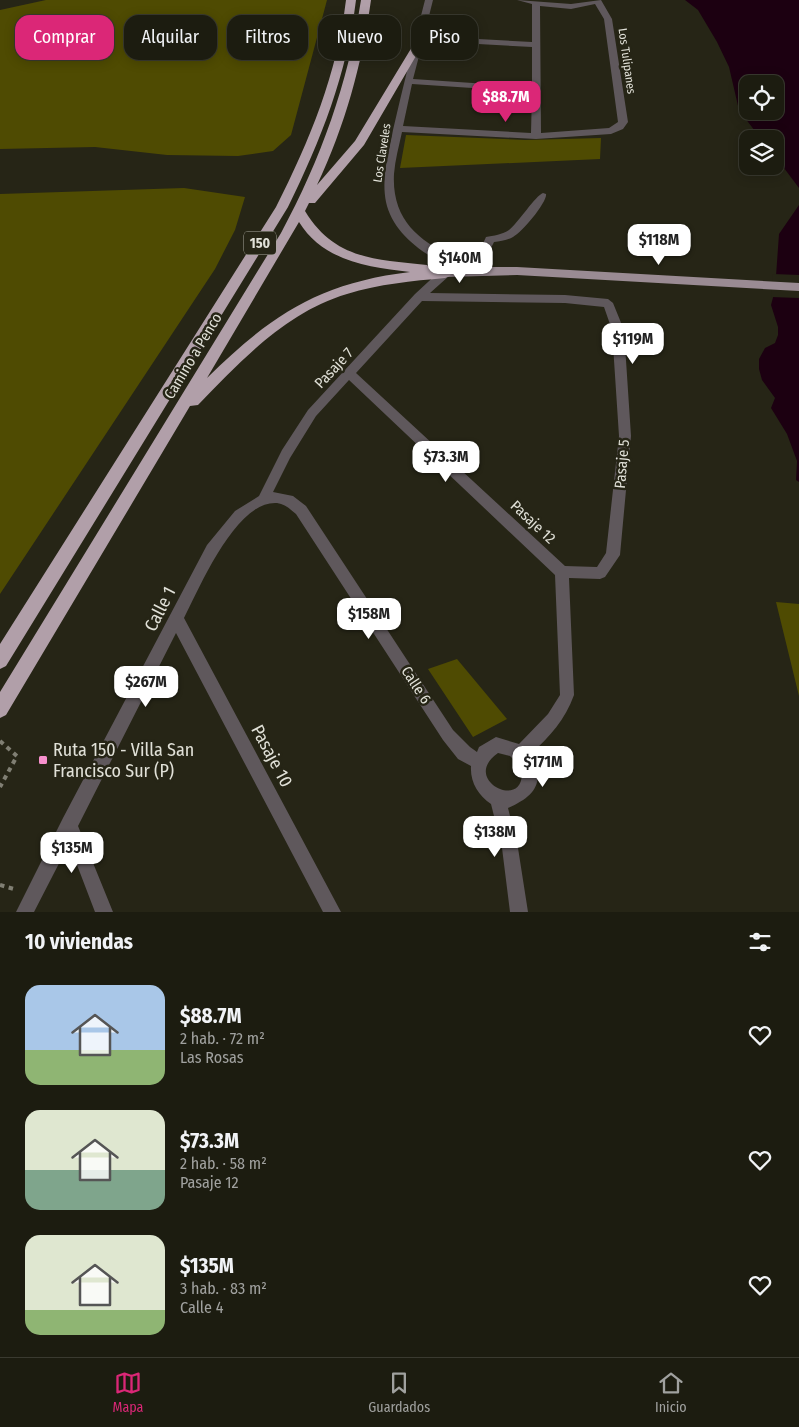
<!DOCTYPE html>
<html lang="es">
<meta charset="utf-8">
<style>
body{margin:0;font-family:"Fira Sans Condensed",sans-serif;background:#252519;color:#f1f3f6;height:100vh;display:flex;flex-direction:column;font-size:19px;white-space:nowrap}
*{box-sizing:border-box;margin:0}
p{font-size:16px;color:#a0a19f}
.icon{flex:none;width:28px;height:28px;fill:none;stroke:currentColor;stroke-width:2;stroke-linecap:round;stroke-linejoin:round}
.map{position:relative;height:912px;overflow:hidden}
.side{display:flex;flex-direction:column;background:#1c1c10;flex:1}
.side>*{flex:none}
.hud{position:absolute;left:15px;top:15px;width:500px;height:45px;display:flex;gap:10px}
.controls{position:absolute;left:739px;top:75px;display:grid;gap:10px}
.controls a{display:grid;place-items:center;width:45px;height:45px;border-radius:10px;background:#1c1c10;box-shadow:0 2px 12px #0003,0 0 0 1px #3a3a30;font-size:25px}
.price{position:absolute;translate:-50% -42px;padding:0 11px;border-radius:10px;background:#fff;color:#222;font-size:16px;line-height:32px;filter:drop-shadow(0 1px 2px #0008)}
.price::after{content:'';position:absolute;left:50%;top:30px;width:15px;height:11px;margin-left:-8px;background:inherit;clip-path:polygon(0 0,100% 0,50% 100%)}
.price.selected{background:#db2777;color:#fff}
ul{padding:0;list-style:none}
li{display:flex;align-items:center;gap:15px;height:125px;padding:0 25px}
li span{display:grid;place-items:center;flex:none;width:140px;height:100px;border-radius:15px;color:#555}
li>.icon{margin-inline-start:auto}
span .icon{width:60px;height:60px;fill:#fffc;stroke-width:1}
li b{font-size:21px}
h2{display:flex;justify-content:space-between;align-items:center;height:60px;padding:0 25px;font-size:21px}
.pill{padding:0 18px;border-radius:15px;background:#1c1c10;box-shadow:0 2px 12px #0003,0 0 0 1px #3a3a30;font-size:18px;line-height:45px}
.pill.selected{background:#db2777;color:#fff}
.menu{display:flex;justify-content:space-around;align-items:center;height:70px;border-top:1px solid #3a3a30;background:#1c1c10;font-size:14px;color:#a0a19f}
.menu a{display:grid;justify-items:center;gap:2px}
.menu .selected{color:#db2777}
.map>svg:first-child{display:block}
.green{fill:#4f4b02}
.water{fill:#1c0011;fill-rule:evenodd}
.pier{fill:#262516}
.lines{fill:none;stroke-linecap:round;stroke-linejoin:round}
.path{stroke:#807f73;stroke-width:4;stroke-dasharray:4.5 4.5;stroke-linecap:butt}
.minor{fill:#5f585c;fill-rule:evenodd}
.major{fill:#9a8b93;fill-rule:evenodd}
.highway{fill:#b19fa9;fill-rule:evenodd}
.poi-dot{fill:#f790cd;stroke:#262516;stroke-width:2}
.labels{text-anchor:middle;stroke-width:5;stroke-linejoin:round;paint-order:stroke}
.far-street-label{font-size:12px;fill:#e1e1d8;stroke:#262516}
.shield{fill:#262516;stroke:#a9a99e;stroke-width:1}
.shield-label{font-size:14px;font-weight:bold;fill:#e1e1d8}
.street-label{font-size:15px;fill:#e1e1d8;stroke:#262516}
.near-street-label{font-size:18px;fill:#e1e1d8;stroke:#262516}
.near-poi-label{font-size:18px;fill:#e1e1d8;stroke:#262516;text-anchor:start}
</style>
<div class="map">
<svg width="799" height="912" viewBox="0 0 799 912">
<rect width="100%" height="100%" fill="#262516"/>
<!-- green -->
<path class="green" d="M46,0H327L291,135L273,151L238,156L167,155L95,147L0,149V10Z
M406,135L525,140L601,138L600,159L400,168Z
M184,188L245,197L235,230L215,269L0,594V194Z
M776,602L799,604V696Z
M457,659L507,719L473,737L428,669Z"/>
<!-- water -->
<path class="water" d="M685,0H799V188L775,156V139H761L739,110L729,67L717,42L698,10ZM748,84H775V111H748Z
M799,205V482L796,480L797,461L787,434L771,408L775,398L762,380L759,369V359L765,348L775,343L778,335V327L771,305L775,290L779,234Z"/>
<!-- pier -->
<path class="pier" d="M773,274L799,275V298L771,297Z"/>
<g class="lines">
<!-- path -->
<path class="path" d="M0,741L17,756L0,787
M0,885L14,889"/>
<!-- minor -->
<path class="minor" d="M425,0H433L424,36L532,42V4L517,0L571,4L601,0L612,19L628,122L623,129L611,134L536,139L402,132C399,146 395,160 394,174C391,230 433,249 477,268L478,271L477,274L473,275C439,265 394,240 386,202C381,177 389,153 393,130C403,86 414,43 425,0ZM595,4L604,19L618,122L609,128L541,133L540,6L571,9ZM423,41L532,47V87L413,79ZM412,84L532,92L531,133L403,126Z
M543,193L546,194C548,201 522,233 513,237C508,240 500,241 494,242L490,250V271L485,275L481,274L480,250L486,237C493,236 503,234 509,230C518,223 536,195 543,193Z
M445,269L450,273L449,276L430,293L565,295L608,299L613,303L624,330L631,436L620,555L605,577L600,579L569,578L574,695C565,720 550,736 531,754C546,782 535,796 508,808L518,848L528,912H510L502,848L491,804C478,795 470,782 471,766L458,759L443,740L296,514C290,509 285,504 277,503C236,500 199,589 184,618L341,912H323L176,633L78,826L113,912H95L69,844L34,912H16L63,818L207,545L235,511L259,496L282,450L308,410L415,294L441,270ZM422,301L565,303L604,307L612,330L619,436L606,553L597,567L565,566L356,373ZM349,380L555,575L560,695L548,714L519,744L496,737L479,747L477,752L470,747L453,730L306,506L293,496L273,492L290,458L316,416ZM498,753L510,756L521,767C530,814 458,781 498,753Z"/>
<!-- major -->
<path class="major" d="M473,267H517L799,283V291L517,275L445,277L440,273L445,269Z"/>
<!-- highway -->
<path class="highway" d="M346,0H356C347,74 321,140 288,207L6,666L0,669V644L276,207C310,140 337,74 346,0Z
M361,0H371C362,64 345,126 317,185L355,141L415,42L418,41L423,44L364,145L315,203H309L305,211C335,260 375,259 427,265L433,270H450L451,273L450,276L445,278C412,281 379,284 347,294C286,312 241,361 198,405L190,406L6,715L0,718V692L281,233C321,159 348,83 361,0ZM299,222C323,261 368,267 410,272C319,283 271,315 207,378Z"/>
</g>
<!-- markers -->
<rect class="poi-dot" x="38" y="755" width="10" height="10" rx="2.5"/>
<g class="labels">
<!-- far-street labels -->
<g class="far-street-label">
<text transform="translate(627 61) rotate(82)" y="4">Los Tulipanes</text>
<text transform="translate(382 153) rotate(-81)" y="4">Los Claveles</text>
</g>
<!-- shield labels -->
<rect class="shield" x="244" y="231.5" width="32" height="23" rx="4"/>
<g class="shield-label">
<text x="260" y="248">150</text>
</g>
<!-- street labels -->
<g class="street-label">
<text transform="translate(193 356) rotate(-59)" y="5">Camino a Penco</text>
<text transform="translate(334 368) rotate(-47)" y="5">Pasaje 7</text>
<text transform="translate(622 464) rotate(-85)" y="5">Pasaje 5</text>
<text transform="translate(533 522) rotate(43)" y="5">Pasaje 12</text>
<text transform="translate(416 685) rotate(57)" y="5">Calle 6</text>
</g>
<!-- near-street labels -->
<g class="near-street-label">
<text transform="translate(160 609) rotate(-63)" y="6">Calle 1</text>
<text transform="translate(272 756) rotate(62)" y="6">Pasaje 10</text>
</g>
<!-- near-poi labels -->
<g class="near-poi-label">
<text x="53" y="756">Ruta 150 - Villa San<tspan x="53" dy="21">Francisco Sur (P)</tspan></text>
</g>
</g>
</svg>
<div class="controls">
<a><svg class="icon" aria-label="locate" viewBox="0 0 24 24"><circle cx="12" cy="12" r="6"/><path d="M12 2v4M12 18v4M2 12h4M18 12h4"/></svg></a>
<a><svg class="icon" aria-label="layers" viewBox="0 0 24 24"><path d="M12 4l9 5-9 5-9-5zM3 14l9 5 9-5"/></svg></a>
</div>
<b class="price selected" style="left:506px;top:123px">$88.7M</b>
<b class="price" style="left:659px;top:266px">$118M</b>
<b class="price" style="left:460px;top:284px">$140M</b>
<b class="price" style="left:633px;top:365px">$119M</b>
<b class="price" style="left:446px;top:483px">$73.3M</b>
<b class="price" style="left:369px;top:640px">$158M</b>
<b class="price" style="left:146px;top:708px">$267M</b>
<b class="price" style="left:543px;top:788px">$171M</b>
<b class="price" style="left:495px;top:858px">$138M</b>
<b class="price" style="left:72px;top:874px">$135M</b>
<div class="hud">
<a class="pill selected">Comprar</a>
<a class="pill">Alquilar</a>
<a class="pill">Filtros</a>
<a class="pill">Nuevo</a>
<a class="pill">Piso</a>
</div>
</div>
<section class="side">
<h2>10 viviendas<svg class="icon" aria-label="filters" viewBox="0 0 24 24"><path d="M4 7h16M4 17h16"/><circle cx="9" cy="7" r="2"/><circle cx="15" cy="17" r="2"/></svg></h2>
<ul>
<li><span style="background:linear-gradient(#a9c7e8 65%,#8fb573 0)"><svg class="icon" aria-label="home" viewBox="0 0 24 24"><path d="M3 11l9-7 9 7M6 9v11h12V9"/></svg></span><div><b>$88.7M</b><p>2 hab. · 72 m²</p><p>Las Rosas</p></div><svg class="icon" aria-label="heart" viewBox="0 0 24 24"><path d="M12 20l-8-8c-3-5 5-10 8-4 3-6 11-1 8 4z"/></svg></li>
<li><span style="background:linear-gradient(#dfe7d0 60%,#7fa58c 0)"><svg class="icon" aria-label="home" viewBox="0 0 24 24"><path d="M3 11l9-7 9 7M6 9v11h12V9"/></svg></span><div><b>$73.3M</b><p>2 hab. · 58 m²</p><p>Pasaje 12</p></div><svg class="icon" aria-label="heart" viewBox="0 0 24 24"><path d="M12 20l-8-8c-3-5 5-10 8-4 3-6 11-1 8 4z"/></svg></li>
<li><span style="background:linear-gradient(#dfe7d0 75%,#8fb573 0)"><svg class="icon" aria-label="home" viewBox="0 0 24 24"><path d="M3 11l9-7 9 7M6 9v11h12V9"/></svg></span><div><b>$135M</b><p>3 hab. · 83 m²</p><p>Calle 4</p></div><svg class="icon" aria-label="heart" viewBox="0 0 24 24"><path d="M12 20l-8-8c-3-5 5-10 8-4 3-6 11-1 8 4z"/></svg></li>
</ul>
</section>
<nav class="menu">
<a class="selected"><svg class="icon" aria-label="map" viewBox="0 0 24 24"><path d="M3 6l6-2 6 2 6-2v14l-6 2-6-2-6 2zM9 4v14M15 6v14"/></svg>Mapa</a>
<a><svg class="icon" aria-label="saved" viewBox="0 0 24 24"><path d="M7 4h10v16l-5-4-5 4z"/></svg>Guardados</a>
<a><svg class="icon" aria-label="home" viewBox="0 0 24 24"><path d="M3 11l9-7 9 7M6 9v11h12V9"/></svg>Inicio</a>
</nav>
